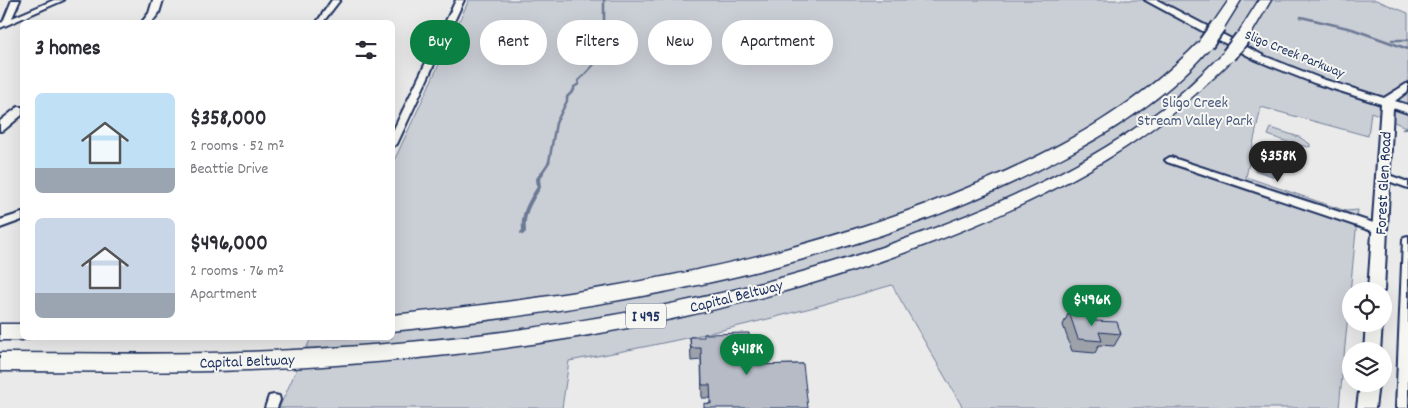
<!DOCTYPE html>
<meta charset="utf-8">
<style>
body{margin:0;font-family:Dekko,sans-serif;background:#f7f7f7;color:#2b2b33;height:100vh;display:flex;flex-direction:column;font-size:19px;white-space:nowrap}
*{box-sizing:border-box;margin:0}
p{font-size:16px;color:#7c7c81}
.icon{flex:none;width:28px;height:28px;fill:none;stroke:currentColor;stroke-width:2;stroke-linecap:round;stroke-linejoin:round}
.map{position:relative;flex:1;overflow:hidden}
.side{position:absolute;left:20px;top:20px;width:375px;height:320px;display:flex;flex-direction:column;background:#fff;border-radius:8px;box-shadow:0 5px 20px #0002}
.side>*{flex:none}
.guide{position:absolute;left:410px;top:20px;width:475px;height:45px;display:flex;gap:10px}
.tools{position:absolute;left:1342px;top:282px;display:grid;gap:10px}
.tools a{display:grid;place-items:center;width:50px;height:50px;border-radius:50%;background:#fff;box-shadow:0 5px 20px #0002;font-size:25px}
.price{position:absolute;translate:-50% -42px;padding:0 11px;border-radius:18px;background:#0b8043;color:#fff;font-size:16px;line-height:32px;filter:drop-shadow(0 1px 2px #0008)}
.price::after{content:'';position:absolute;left:50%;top:30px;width:15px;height:11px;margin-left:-8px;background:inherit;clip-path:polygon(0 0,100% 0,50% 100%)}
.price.selected{background:#222;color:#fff}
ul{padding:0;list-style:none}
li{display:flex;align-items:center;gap:15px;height:125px;padding:0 15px}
li span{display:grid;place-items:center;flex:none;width:140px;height:100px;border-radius:8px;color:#555}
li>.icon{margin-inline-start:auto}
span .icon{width:60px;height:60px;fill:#fffc;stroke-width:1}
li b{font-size:21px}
h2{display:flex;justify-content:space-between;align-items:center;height:60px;padding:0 15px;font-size:21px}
.pill{padding:0 18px;border-radius:22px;background:#fff;box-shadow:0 5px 20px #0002;font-size:18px;line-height:45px}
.pill.selected{background:#0b8043;color:#fff}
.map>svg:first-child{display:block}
.green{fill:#caced5;stroke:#727e9a}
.water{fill:#a2aaba;stroke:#6c7995}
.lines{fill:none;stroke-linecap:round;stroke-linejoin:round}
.stream-far1{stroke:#6c7995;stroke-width:2.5}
.stream{stroke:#6c7995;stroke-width:4}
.street-casing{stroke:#1b2f5e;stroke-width:4}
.secondary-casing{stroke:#1b2f5e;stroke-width:4}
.highway-casing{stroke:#1b2f5e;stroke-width:3}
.street{fill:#f6f6f2;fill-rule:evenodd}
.secondary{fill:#f6f6f2;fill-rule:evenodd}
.highway{fill:#f6f6f2;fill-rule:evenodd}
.highway-bridge-casing{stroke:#1b2f5e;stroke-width:18;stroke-linecap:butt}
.highway-bridge{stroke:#f6f6f2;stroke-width:14}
.wall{fill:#9da1aa;stroke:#1b2f5e}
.building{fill:#b6bbc6;stroke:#1b2f5e}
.labels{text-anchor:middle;stroke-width:4;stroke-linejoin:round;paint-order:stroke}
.far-street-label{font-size:14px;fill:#1b2f5e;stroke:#f6f6f2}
.shield{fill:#f6f6f2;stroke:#5d6b8a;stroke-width:1}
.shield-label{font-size:15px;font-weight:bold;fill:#1b2f5e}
.park-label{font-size:16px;fill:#47577c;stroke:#f6f6f2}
.street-label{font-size:16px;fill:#1b2f5e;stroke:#f6f6f2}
</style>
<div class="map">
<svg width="1408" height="408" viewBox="0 0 1408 408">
<rect width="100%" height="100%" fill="#e9eae9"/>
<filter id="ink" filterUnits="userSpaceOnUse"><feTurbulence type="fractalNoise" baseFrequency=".02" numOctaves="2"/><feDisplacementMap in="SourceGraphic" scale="10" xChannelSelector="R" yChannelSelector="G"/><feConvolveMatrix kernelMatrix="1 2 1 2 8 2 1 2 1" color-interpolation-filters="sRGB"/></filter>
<g filter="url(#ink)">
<!-- green -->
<path class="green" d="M469,0H1376L1408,13V128L1371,112L1368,136L1261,107L1246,177L1346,211L1358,210L1339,408H963L892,285C785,317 678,342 569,361L562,408H279L311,338H392L393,163Z
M1271,128L1299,137L1310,144V147L1293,144L1268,135Z"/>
<!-- water -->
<path class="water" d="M1259,151L1280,157L1275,177L1254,170Z"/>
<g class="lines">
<!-- stream-far1 -->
<path class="stream-far1" d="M1301,17L1352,29L1408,49
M1392,40H1408
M1403,129L1408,127
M541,174L549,162L556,123L567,101V97L574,90V87L579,84L578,81C594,66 604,53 613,33L604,21V0"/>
<!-- stream -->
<path class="stream" d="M522,233L524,231C522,213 530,202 539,187L538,179L542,173"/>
<defs>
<path id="street" d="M12,0H20L12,18L54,0H64L0,28V23L3,22Z
M332,0H340L323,22H317Z
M456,0H464L397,144L392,147V133Z
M1170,157L1383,226L1384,229L1379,233L1375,232L1167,162L1165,160Z
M1383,173L1408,182V188L1380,178L1378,176Z
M22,213V220L0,228V220Z
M1408,236V408H1396L1403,240L1404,237Z
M274,395L279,396L280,400L277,408H265L269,396Z"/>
<path id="secondary" d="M153,0H163L159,13L152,22H142L149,13Z
M1145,0H1157L1264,56L1322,79L1384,98L1408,83V91L1395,101L1408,105V113L1393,108L1384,291H1368L1381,104L1314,83L1256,60Z
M18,107H22V115L4,130L0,131V121Z
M1366,324H1382L1380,351H1364Z
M1360,384H1378L1375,408H1357Z"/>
<path id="highway" d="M1229,0H1241L1223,29H1213L1211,26Z
M1259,0H1271L1247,41H1237L1235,38Z
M1206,39L1213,43C1178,89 1119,127 1069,154C862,266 624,307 392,331V315C583,296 772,266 950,195C1045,157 1129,114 1201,40Z
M1229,51L1236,55L1234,58C1140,153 1040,202 917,248C704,328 476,360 249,370C166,373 83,371 0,371V353C82,353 164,355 246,352C470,344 697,314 908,238C998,205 1086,167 1162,109C1184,92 1204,72 1224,52Z
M0,324H22V338H29L22,340H0Z"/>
</defs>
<!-- street casing -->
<use href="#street" class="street-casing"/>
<!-- secondary casing -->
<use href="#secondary" class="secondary-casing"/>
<!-- highway casing -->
<use href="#highway" class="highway-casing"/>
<!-- street -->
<use href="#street" class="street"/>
<!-- secondary -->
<use href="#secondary" class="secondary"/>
<!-- highway -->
<use href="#highway" class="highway"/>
<defs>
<path id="highway-bridge" d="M1206,43L1218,26
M1229,55L1242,38"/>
</defs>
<!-- highway-bridge casing -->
<use href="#highway-bridge" class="highway-bridge-casing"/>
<!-- highway-bridge -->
<use href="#highway-bridge" class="highway-bridge"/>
</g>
<!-- wall -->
<path class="wall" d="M1069,312L1095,321L1121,334L1114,346L1099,345L1095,353L1072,351L1063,325Z
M690,337L750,347V360H746L747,365L803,364L710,404V398H702L701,360L691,361Z"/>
<!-- building -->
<path class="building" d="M1069,312L1093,314L1095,321L1117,322L1121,334L1099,332L1102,341L1078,339Z
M749,333L750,347H745L747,365L803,364L808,408H704V403L711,404L710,385H702L701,348H691L690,337H704V334Z"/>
</g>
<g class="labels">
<!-- far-street labels -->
<g class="far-street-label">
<text transform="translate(1295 53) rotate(22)" y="5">Sligo Creek Parkway</text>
</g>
<!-- shield labels -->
<rect class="shield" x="626" y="303.5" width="40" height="25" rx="4"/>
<g class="shield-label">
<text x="646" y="321">I 495</text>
</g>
<!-- park labels -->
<g class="park-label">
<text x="1195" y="107">Sligo Creek<tspan x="1195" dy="18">Stream Valley Park</tspan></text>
</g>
<!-- street labels -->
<g class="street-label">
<text transform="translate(1382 183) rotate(-87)" y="6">Forest Glen Road</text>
<text transform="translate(736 295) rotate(-14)" y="6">Capital Beltway</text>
<text transform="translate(247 360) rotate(-2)" y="6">Capital Beltway</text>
</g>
</g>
</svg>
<div class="tools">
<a><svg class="icon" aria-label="locate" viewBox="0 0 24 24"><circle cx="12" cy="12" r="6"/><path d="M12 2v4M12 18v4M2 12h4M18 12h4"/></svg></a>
<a><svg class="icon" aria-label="layers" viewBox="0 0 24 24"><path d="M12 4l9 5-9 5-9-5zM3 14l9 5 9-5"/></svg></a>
</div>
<b class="price selected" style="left:1278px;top:183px">$358K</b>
<b class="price" style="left:1092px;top:327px">$496K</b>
<b class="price" style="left:747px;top:376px">$418K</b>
<div class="guide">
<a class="pill selected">Buy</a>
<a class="pill">Rent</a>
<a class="pill">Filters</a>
<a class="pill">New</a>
<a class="pill">Apartment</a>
</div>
<section class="side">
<h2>3 homes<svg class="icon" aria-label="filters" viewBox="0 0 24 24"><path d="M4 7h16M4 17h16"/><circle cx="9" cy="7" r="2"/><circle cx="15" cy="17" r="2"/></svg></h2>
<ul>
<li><span style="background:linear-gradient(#bfe0f5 75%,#9aa5b1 0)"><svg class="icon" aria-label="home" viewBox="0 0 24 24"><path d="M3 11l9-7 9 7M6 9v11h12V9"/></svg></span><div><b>$358,000</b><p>2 rooms · 52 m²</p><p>Beattie Drive</p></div></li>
<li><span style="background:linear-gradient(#c9d6e8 75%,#9aa5b1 0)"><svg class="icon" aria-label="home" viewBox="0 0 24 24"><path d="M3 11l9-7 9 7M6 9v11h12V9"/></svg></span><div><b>$496,000</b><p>2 rooms · 76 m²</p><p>Apartment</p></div></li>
</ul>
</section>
</div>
